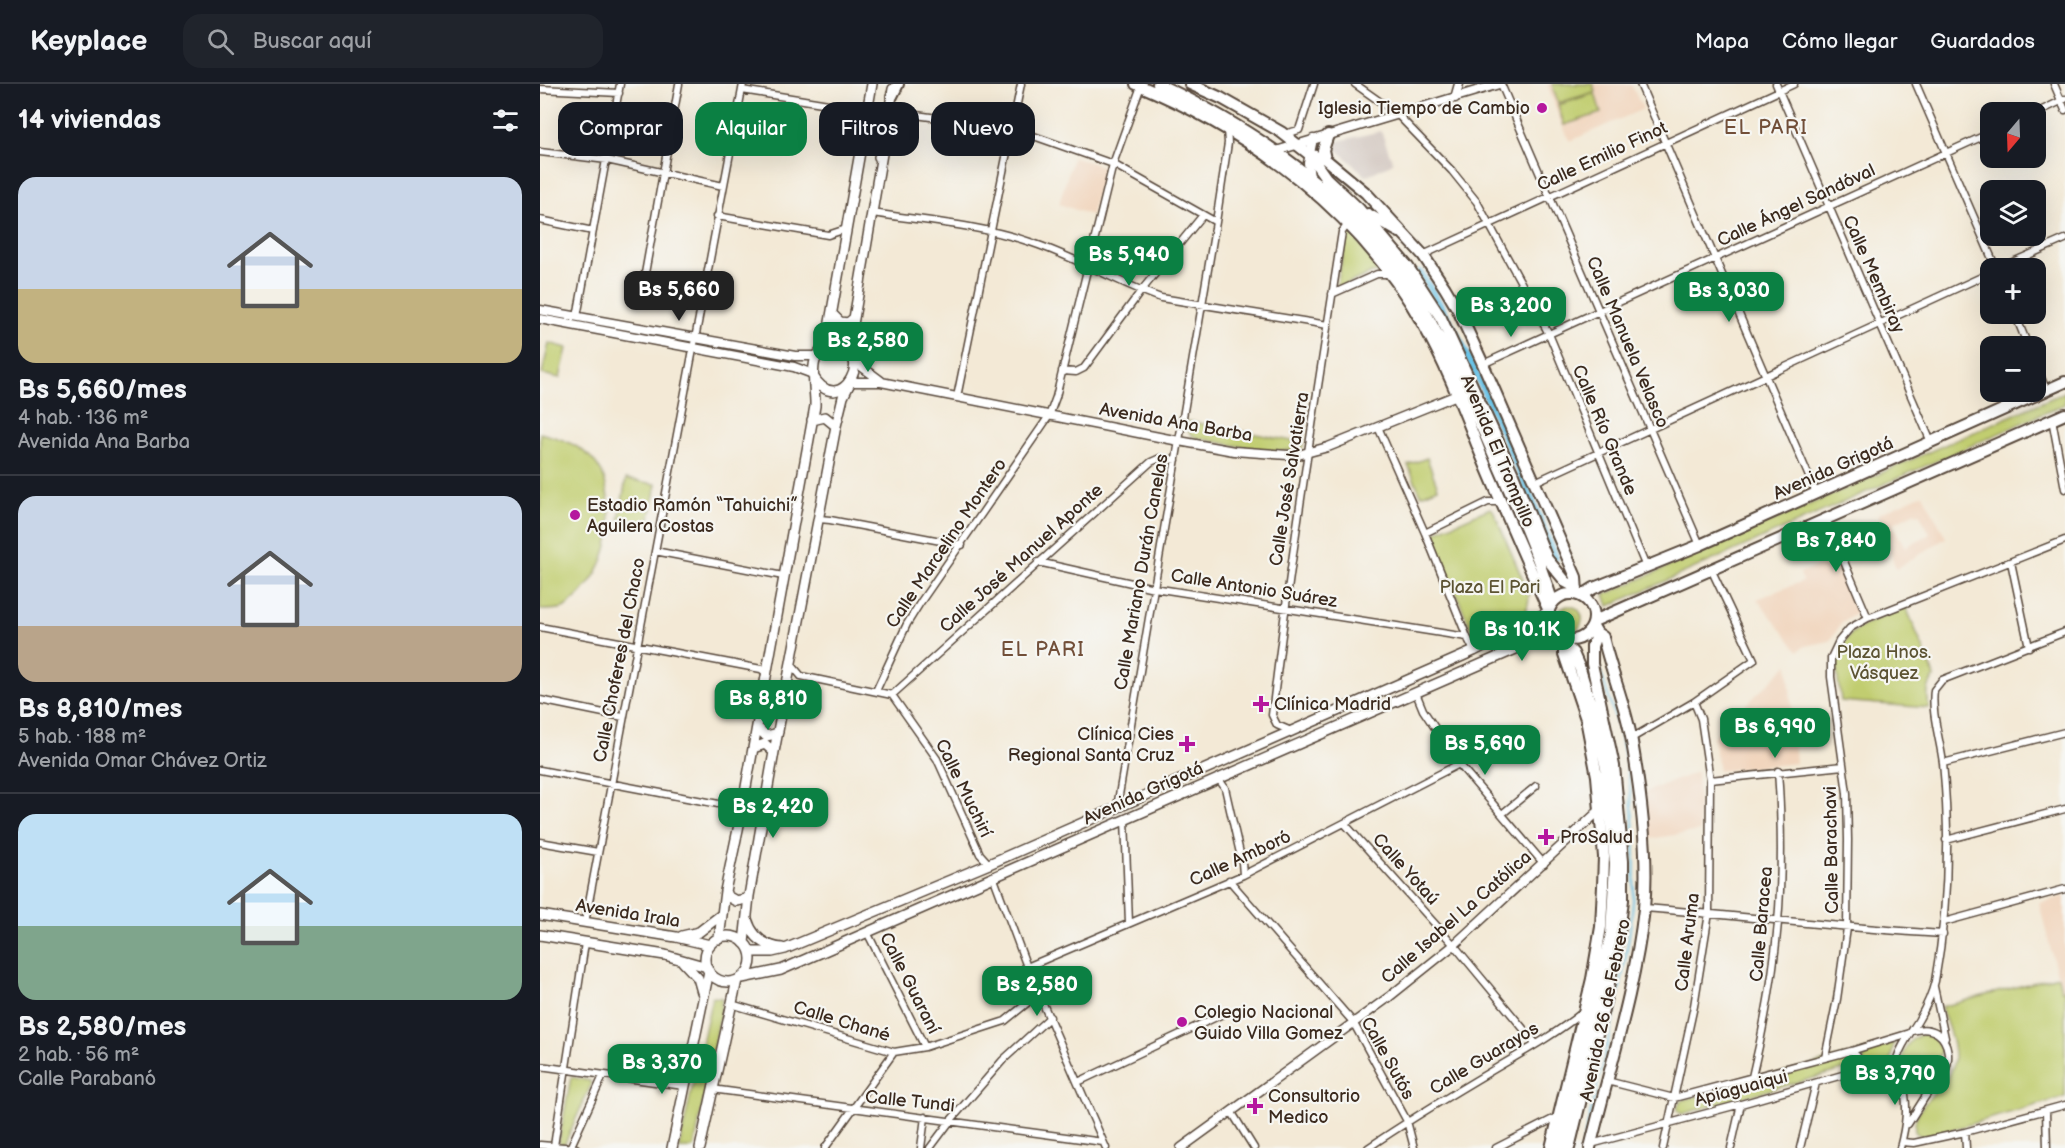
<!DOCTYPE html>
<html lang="es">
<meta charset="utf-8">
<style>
body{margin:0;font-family:"Balsamiq Sans",sans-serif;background:#20242c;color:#f1f3f6;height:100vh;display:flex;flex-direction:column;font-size:22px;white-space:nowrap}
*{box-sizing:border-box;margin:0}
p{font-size:20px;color:#9ea1a6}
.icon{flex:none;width:33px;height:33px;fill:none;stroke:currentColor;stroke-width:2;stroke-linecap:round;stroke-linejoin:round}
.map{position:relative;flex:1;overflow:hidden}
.panel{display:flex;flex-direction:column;background:#171b24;width:540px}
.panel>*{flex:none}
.top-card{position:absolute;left:18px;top:18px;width:570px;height:54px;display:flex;gap:12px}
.needle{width:39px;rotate:199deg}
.tools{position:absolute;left:1440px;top:18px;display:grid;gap:12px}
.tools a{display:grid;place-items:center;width:66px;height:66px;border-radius:12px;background:#171b24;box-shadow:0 6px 24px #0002;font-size:30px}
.price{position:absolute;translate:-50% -51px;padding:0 14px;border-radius:12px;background:#0b8043;color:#fff;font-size:20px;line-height:39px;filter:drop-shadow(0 2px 3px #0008)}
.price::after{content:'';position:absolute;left:50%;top:36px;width:18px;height:14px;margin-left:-9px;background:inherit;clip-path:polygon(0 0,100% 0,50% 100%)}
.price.on{background:#222;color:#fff}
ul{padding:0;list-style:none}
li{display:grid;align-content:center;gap:12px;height:318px;padding:0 18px}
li+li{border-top:2px solid #363941}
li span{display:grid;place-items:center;height:186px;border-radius:18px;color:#555}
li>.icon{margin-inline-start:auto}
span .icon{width:108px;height:108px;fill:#fffc;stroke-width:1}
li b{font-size:26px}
h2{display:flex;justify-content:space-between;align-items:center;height:72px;padding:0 18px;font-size:26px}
.tag{padding:0 21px;border-radius:18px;background:#171b24;box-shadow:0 6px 24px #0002;font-size:21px;line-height:54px}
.tag.on{background:#0b8043;color:#fff}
header{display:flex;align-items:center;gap:36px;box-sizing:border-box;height:84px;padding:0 30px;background:#171b24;border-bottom:2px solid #363941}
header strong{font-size:28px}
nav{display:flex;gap:33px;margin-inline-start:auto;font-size:21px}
.search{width:420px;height:54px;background:#20242c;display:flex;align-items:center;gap:15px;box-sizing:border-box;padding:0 21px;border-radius:18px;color:#9ea1a6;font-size:22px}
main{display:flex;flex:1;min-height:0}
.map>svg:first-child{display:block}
.built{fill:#f1d5bd;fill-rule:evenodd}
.industrial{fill:#cec1ba}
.green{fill:#c1cd6f;stroke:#7e7c46;stroke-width:1.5}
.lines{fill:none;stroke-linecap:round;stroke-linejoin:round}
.stream{stroke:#69c3e7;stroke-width:2}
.canal{stroke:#69c3e7;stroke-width:8}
.minor-casing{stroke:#57473a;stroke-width:9}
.tertiary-casing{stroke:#57473a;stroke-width:11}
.secondary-casing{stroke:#57473a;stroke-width:12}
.primary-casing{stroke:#57473a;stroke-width:14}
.minor{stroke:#fff;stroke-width:6}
.tertiary{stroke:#fff;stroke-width:8}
.secondary{stroke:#fff;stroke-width:9}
.primary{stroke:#fff;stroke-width:10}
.poi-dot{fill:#b5179e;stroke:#f6f6f2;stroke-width:2}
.labels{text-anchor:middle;stroke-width:4.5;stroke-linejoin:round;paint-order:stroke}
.poi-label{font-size:18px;fill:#3b2a1e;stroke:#f6f6f2;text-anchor:start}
.street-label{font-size:18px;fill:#3b2a1e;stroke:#f6f6f2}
.park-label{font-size:18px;fill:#5c5332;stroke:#f6f6f2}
.neighbourhood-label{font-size:20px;letter-spacing:1.5px;fill:#724f39;stroke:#f6f6f2}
</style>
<header>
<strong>Keyplace</strong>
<div class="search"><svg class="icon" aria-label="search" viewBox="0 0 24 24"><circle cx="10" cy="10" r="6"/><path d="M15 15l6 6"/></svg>Buscar aquí</div>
<nav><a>Mapa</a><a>Cómo llegar</a><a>Guardados</a></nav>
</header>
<main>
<section class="panel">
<h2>14 viviendas<svg class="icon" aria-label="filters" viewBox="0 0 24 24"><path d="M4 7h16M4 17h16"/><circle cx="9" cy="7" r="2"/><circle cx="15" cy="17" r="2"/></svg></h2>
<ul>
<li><span style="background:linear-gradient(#c9d6e8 60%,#c2b280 0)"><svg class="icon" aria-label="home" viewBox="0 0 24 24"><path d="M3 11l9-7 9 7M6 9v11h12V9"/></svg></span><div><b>Bs 5,660/mes</b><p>4 hab. · 136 m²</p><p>Avenida Ana Barba</p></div></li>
<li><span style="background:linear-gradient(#c9d6e8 70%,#b9a48a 0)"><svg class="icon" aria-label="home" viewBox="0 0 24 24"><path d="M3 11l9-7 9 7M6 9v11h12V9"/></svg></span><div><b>Bs 8,810/mes</b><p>5 hab. · 188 m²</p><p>Avenida Omar Chávez Ortiz</p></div></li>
<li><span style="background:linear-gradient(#bfe0f5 60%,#7fa58c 0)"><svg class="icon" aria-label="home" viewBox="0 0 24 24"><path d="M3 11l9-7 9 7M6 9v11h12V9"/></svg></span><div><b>Bs 2,580/mes</b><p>2 hab. · 56 m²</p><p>Calle Parabanó</p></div></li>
</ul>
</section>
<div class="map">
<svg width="1525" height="1064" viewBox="0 0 1525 1064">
<rect width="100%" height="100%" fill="#f6f6f2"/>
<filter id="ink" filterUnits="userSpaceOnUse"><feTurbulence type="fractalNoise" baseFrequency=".0167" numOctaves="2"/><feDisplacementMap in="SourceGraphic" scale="12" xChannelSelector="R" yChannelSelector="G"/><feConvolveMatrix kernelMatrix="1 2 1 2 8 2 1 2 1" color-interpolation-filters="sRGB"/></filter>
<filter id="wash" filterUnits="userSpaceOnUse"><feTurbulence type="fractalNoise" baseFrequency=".008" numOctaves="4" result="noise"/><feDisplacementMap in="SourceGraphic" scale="24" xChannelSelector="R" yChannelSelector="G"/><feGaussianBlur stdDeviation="1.35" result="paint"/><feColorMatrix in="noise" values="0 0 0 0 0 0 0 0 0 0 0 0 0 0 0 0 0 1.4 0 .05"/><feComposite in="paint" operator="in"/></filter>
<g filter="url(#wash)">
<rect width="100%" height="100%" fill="#f3e9d6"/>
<!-- built -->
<path class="built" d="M1007,0H1091L1103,25L1030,57L1022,41Z
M533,73L561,82L564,85L551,131L519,120Z
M1383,410L1406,454L1356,485L1338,430ZM1375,428L1376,430L1379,429L1390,450L1365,463L1352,440Z
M1295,475L1318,528L1302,538L1290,557L1265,562L1258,567L1217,515L1263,497L1260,489Z
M1248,580L1256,679L1179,687L1173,653Z
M1157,688L1160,747L1109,755L1105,708Z
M1525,812V905L1521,906L1499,819Z"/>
<!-- industrial -->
<path class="industrial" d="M841,47L853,79L826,92L790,59Z"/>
<!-- green -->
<path class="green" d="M1012,0H1053L1055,8L1018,19Z
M1055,9L1061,29L1024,41L1018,21Z
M807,147L816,154L842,187L832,189L799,203L797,201L806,155L805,150Z
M9,259L27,264L20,294L2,290Z
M1525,308V320L1069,522L1064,511Z
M647,337L763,359V362L761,365C727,371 691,360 658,354C649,351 647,347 647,337Z
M0,349C25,355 48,364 61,387C65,395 67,406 68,414C74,449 66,483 41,509C36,514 29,521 23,524C17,526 7,526 0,526Z
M887,374L898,404L881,411L868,381Z
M86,395L116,400L109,440L79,435Z
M950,424L953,426L989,510C989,518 988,526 982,532C975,539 943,551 934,552L892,452L893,449Z
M1016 535a13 13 0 1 1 26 0a13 13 0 1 1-26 0Z
M1366,523L1395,593C1386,602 1387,612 1389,624L1301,617C1300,605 1296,592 1297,580C1298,544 1339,535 1366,523Z
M1518,892L1521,906L1525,905V1013L1389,1052H1381L1375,1048C1371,1016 1414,1005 1414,973C1414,956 1406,939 1401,923Z
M172,913L182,914L180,932L154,1064H139Z
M1384,950L1395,955L1401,966L1394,991L1383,999C1353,996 1358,955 1384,950Z
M1354,958L1349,986L1336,981L1323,982L1324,974L1320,968Z
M1308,971L1313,973L1314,977L1310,984L1142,1030L1137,1027L1138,1021L1143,1016Z
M31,993L50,997L51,1001L25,1059L21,1061L19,1057Z"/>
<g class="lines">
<!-- stream -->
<path class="stream" d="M1042,1064C1059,991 1082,911 1091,837C1097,790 1095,742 1089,695C1085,659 1070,620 1060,585"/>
<!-- canal -->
<path class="canal" d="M880,189C937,277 975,377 1015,473"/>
</g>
</g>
<g filter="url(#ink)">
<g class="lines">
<defs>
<path id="minor" d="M815,0L856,29L912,87L937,118L1009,250L1106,483
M961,0L1160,461
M1100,0L1276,409
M1236,0L1391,358
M1376,0L1456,184
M1514,0L1525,26
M0,5L79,9
M202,6L307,23L319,32L325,39
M1496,29L1525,15
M348,38L357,34L376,31L471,44L573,80L676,138
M744,50L759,46L774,0
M0,68L67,76L183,102
M332,129C385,137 440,141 490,158C536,173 576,198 621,214L788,241
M177,132L288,151L306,145
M0,136L53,147
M883,171L1254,0
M1459,184L1525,155
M104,195L139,0
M792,210L837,190H850
M1475,230L1488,262
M37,233L80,0
M943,280L1450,49
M1496,280L1506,306
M522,287L536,288L544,284L601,207L663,131
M417,313L481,0
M1512,335L1525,405
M838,343L885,449L927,553L934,567
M995,398L1450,189
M279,435L290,436L422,461
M1286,435L1328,534
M885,449L948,418H961
M115,467L243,492
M498,478L614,504L927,553
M1471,478L1489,563
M0,543L221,585L226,589
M251,580L261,592L352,611L397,675L440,770L449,780
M336,607L367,540L380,519L509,332L516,313L573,80L601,2
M876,609L883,626L919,680L1004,780
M352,611L611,378L620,374L636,376
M0,616L83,633
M751,647L737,641L732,631C751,470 777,309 802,148L808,140
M1092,654L1154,618L1214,576L1171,485
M1403,679L1525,648
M0,686L189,722L195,726L199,734
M678,694L685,704L702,778L703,791
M1170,696L1303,682
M577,723L676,138L688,59L687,46
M962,730L996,702
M585,735L589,839
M805,740L914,861L996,960
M1406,756L1525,725
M0,758L58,768
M453,792L487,883L566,1064
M689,796L813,938L867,1037L874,1064
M1104,824C1203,832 1303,844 1403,850
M1404,838L1525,805
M45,839L203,0
M327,848L385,963
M487,883L703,791L919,680
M1394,903L1405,954
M191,920L354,968L385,963L465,937L486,920L499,907
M1372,947C1416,934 1419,996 1385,1004C1378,1006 1370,1003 1364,999C1342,982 1371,950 1379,935C1386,923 1392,910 1395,897C1408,826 1410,750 1403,679C1400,655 1391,629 1394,606L1402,596L1525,548
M1311,967L1317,972L1318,976L1313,987
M1285,974L1297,915L1307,844L1308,756L1307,709L1291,593V574L1299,557L1310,544L1328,534L1525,456
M0,982L144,1002
M1212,993C1238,886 1246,797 1238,687
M1067,997L1134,1014L1311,967L1370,949
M538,998L687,928
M172,1005L563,1058
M691,1027L714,1064
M1506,1027L1507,1064
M1368,1040L1385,1013L1394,1001
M1425,1048L1426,1064
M1362,1058L1374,1059L1425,1048L1525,1021
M1051,1060L1201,1020L1313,988L1340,986L1359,994
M0,1061L36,1064
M14,1062L45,859
M30,1064L63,992
M285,1064L354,968
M381,1064L385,1033
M390,1064L411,1036L463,976L510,933
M828,1064C870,1035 914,1009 958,983C987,966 1017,949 1043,928
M956,1064L1017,1033
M1123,1064L1154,922L1169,829L1170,696L1161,635L1154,618
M1191,1064L1201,1020
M1260,1064L1276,999
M1360,1064C1366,1041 1369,1021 1362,997"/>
<path id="tertiary" d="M915,14L919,0
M736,67L959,0
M770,93L768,79L773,55
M0,226L255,272H277
M0,235L254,283L273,290
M313,276L341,297
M310,298H341L639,357L694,367L748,371H758L788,363L917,311
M641,1064L849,913L914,861L1061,725"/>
<path id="secondary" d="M328,43L327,49L335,55L345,52
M320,65C328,59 335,61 340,69L339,73
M292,230L300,238L308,239L314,234
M280,268L287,255L332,0
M312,273L310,258L353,5
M272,336L285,333L296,342
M217,643L226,652L235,650L238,648
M213,664L225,660L234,668
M185,807L187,812L196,817L206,815L209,812
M0,831L136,853L170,861
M207,835C212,852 224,862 242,864
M0,851L125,871L167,883
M142,852L159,848L181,831
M165 875a23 23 0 1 1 46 0a23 23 0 1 1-46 0Z
M179,855L185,807L200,736L275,322C276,303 264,264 293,264C339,263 301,338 273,292
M204,859L209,812L234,668L296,342L303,313L310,299
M210,868H232L245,865L449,780L934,567L1008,528
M143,878L158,894L162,908
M202,894L241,886L985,561L1017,552
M132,1064L169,887
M160,1064L197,896"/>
<path id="primary" d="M596,0C714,49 820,128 883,240C907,282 924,328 942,373C964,425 986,476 1009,527
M618,0C711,43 798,103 859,187C895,237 919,295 945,351C969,406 995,462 1013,519
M650,0L681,14L741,48L769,70L786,94L819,125L868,183L901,234L973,390L1007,475L1026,498L1037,504
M352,12L358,0
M769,70L785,75L826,109L883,171L905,204L918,226L943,280L1036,493L1037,509
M785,75L783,66L788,51
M828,130L859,148
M1008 533a23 23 0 1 1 46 0a23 23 0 1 1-46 0Z
M1041,512L1054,504L1160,461L1525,298
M1054,537L1525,330
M1011,1064L1052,895L1061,843L1063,802L1064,773L1057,692L1046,635L1024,570V555
M1021,1064L1071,850L1075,780L1066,684L1055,634L1040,585L1033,569L1025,561
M1029,1064L1067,909L1079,849L1083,816V777L1074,682L1052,580V562L1057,549
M1050,1064C1069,985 1095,906 1104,825C1109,772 1101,710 1092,658C1086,622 1071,588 1063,553L1057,549L1053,542"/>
</defs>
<!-- minor casing -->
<use href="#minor" class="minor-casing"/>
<!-- tertiary casing -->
<use href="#tertiary" class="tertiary-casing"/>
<!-- secondary casing -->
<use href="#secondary" class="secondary-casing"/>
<!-- primary casing -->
<use href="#primary" class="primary-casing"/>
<!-- minor -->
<use href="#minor" class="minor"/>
<!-- tertiary -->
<use href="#tertiary" class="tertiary"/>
<!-- secondary -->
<use href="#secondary" class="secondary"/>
<!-- primary -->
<use href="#primary" class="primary"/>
</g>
</g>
<!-- markers -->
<g class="poi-dot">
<circle cx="1002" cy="24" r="6"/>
<circle cx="35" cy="431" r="6"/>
<path d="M718 611h6v6h6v6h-6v6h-6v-6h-6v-6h6z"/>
<path d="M644 651h6v6h6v6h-6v6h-6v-6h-6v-6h6z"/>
<path d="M1003 744h6v6h6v6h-6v6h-6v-6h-6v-6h6z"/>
<circle cx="642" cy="938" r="6"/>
<path d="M712 1013h6v6h6v6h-6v6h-6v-6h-6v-6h6z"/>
</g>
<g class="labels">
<!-- poi labels -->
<g class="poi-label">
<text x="990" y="30" text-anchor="end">Iglesia Tiempo de Cambio</text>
<text x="47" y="427">Estadio Ramón “Tahuichi”<tspan x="47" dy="21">Aguilera Costas</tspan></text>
<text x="734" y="626">Clínica Madrid</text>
<text x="634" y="656" text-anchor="end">Clínica Cies<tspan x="634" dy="21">Regional Santa Cruz</tspan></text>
<text x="1020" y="759">ProSalud</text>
<text x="654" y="934">Colegio Nacional<tspan x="654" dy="21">Guido Villa Gomez</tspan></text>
<text x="728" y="1018">Consultorio<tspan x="728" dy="21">Medico</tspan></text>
</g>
<!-- street labels -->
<g class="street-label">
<text transform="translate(1062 72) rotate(-25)" y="6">Calle Emilio Finot</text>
<text transform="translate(1256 121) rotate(-25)" y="6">Calle Ángel Sandóval</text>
<text transform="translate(1334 190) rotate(66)" y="6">Calle Membiray</text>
<text transform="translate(1088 258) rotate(67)" y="6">Calle Manuela Velasco</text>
<text transform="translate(636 338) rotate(10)" y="6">Avenida Ana Barba</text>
<text transform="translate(1065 346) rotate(67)" y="6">Calle Río Grande</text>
<text transform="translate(958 367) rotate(67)" y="6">Avenida El Trompillo</text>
<text transform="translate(1293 384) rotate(-24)" y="6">Avenida Grigotá</text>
<text transform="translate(749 395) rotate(-81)" y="6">Calle José Salvatierra</text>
<text transform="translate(406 459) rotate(-56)" y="6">Calle Marcelino Montero</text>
<text transform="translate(481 474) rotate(-42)" y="6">Calle José Manuel Aponte</text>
<text transform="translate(601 488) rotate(-80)" y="6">Calle Mariano Durán Canelas</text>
<text transform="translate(714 504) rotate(9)" y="6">Calle Antonio Suárez</text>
<text transform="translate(79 576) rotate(-79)" y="6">Calle Choferes del Chaco</text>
<text transform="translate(424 704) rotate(64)" y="6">Calle Muchirí</text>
<text transform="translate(603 709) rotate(-24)" y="6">Avenida Grigotá</text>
<text transform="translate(1291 766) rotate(-91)" y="6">Calle Barachavi</text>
<text transform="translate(700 774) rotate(-25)" y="6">Calle Amboró</text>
<text transform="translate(866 785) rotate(48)" y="6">Calle Yotaú</text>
<text transform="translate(88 829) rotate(9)" y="6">Avenida Irala</text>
<text transform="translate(916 833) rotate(-41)" y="6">Calle Isabel La Católica</text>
<text transform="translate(1221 840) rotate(-85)" y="6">Calle Baracea</text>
<text transform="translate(1147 858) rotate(-83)" y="6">Calle Aruma</text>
<text transform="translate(370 899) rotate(63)" y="6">Calle Guaraní</text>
<text transform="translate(1065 926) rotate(-78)" y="6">Avenida 26 de Febrero</text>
<text transform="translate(302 937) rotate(17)" y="6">Calle Chané</text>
<text transform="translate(848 974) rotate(61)" y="6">Calle Sutós</text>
<text transform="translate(944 974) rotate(-31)" y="6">Calle Guarayos</text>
<text transform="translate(1201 1004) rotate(-15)" y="6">Apiaguaiqui</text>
<text transform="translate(370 1017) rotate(6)" y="6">Calle Tundi</text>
</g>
<!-- park labels -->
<g class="park-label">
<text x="950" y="509">Plaza El Pari</text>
<text x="1344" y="574">Plaza Hnos.<tspan x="1344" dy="21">Vásquez</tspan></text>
</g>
<!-- neighbourhood labels -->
<g class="neighbourhood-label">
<text x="1226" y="50">EL PARI</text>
<text x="503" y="572">EL PARI</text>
</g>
</g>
</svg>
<div class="tools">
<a><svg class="needle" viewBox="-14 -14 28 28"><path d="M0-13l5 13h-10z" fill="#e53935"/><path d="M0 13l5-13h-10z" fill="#9ea1a6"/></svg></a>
<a><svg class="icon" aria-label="layers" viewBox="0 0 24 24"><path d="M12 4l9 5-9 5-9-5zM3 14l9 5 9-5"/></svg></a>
<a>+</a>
<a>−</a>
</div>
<b class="price" style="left:589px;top:203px">Bs 5,940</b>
<b class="price on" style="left:139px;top:238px">Bs 5,660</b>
<b class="price" style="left:1189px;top:239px">Bs 3,030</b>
<b class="price" style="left:971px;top:254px">Bs 3,200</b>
<b class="price" style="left:328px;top:289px">Bs 2,580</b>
<b class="price" style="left:1296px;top:489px">Bs 7,840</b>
<b class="price" style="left:982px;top:578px">Bs 10.1K</b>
<b class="price" style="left:228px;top:647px">Bs 8,810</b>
<b class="price" style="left:1235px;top:675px">Bs 6,990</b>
<b class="price" style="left:945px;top:692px">Bs 5,690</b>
<b class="price" style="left:233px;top:755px">Bs 2,420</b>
<b class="price" style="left:497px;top:933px">Bs 2,580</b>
<b class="price" style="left:122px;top:1011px">Bs 3,370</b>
<b class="price" style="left:1355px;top:1022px">Bs 3,790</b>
<div class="top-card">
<a class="tag">Comprar</a>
<a class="tag on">Alquilar</a>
<a class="tag">Filtros</a>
<a class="tag">Nuevo</a>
</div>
</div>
</main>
